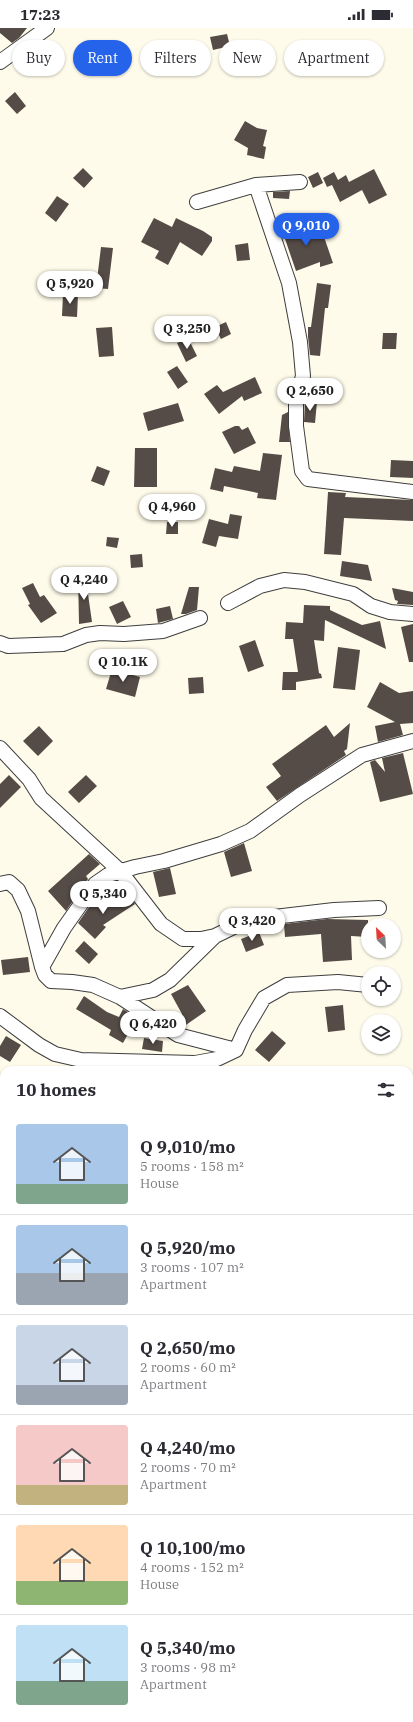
<!DOCTYPE html>
<meta charset="utf-8">
<style>
body{margin:0;font-family:"IBM Plex Serif",serif;background:#f2f2f3;color:#2b2b33;height:100vh;display:flex;flex-direction:column;font-size:15px;white-space:nowrap}
*{box-sizing:border-box;margin:0}
p{font-size:13px;color:#7c7c81}
.icon{flex:none;width:22px;height:22px;fill:none;stroke:currentColor;stroke-width:2;stroke-linecap:round;stroke-linejoin:round}
.map{position:relative;flex:1;overflow:hidden}
.drawer{position:absolute;left:0px;top:1038px;width:413px;height:656px;display:flex;flex-direction:column;background:#fff;border-radius:12px 12px 0 0;box-shadow:0 1px 3px #0004}
.drawer>*{flex:none}
.guide{position:absolute;left:12px;top:12px;width:389px;height:36px;display:flex;gap:8px}
.needle{width:26px;rotate:335deg}
.fabs{position:absolute;left:361px;top:890px;display:grid;gap:8px}
.fabs a{display:grid;place-items:center;width:40px;height:40px;border-radius:50%;background:#fff;box-shadow:0 1px 3px #0004;font-size:20px}
.price{position:absolute;translate:-50% -34px;padding:0 9px;border-radius:14px;background:#fff;color:#222;font-size:13px;line-height:26px;filter:drop-shadow(0 1px 2px #0008)}
.price::after{content:'';position:absolute;left:50%;top:24px;width:12px;height:9px;margin-left:-6px;background:inherit;clip-path:polygon(0 0,100% 0,50% 100%)}
.price.current{background:#2563eb;color:#fff}
ul{padding:0;list-style:none}
li{display:flex;align-items:center;gap:12px;height:100px;padding:0 16px}
li+li{border-top:1px solid #e1e1e2}
li span{display:grid;place-items:center;flex:none;width:112px;height:80px;border-radius:4px;color:#555}
li>.icon{margin-inline-start:auto}
span .icon{width:48px;height:48px;fill:#fffc;stroke-width:1}
li b{font-size:17px}
h2{display:flex;justify-content:space-between;align-items:center;height:48px;padding:0 16px;font-size:17px}
.chip{padding:0 14px;border-radius:18px;background:#fff;box-shadow:0 1px 3px #0004;font-size:14px;line-height:36px}
.chip.current{background:#2563eb;color:#fff}
.status{display:flex;justify-content:space-between;align-items:center;height:28px;padding:0 20px;background:#fff;direction:ltr}
.status svg{height:11px;fill:currentColor}
.map>svg:first-child{display:block}
.building{fill:#554c47}
.lines{fill:none;stroke-linecap:round;stroke-linejoin:round}
.minor-casing{stroke:#3e3e3e;stroke-width:16}
.minor{stroke:#fff;stroke-width:14}
</style>
<div class="status"><b>17:23</b><svg viewBox="0 0 49 12"><path d="M0 12V9h3v3zM5 12V6h3v6zM10 12V3h3v9zM15 12V0h3v12zM26 1h20v11H26zM47 4h2v5h-2z"/></svg></div>
<div class="map">
<svg width="413" height="1694" viewBox="0 0 413 1694">
<rect width="100%" height="100%" fill="#fffbea"/>
<!-- building -->
<path class="building" d="M0,0H27L19,10L12,15L0,5Z
M227,6L230,18L213,22L210,9Z
M15,64L26,78L17,86L5,73Z
M245,93L257,100L267,102L263,118L266,119L264,131L247,127L248,120L234,112Z
M83,140L93,150L84,160L73,150Z
M374,141L387,167L369,176L362,162L340,174L332,157L327,159L323,150L334,144L338,152L346,147L349,154Z
M318,144L323,155L313,160L308,149Z
M290,163L289,171L273,170V164Z
M57,168L69,176L56,194L45,185Z
M154,190L172,199L176,190L203,203L212,209V213L202,228L180,214L168,237L155,230L159,223L141,214Z
M289,191L305,195L300,210L322,203L333,235L320,239V234L296,243L284,208Z
M248,215L250,232L237,233L235,217Z
M101,219L113,220L108,261L96,260Z
M317,255L331,257L328,280H325L320,328L310,327L308,309V299H311Z
M63,266H78L77,289L62,288Z
M226,294L231,306L221,311L215,299Z
M112,299L114,328L99,329L96,300Z
M383,305H397L396,321H382Z
M188,310L197,328L186,334L177,315Z
M177,338L188,354L178,361L167,344Z
M255,349L262,365L244,373L242,368L219,386L204,366L217,357L223,364Z
M305,372L317,374L315,395L304,394Z
M178,375L184,393L148,403L143,385Z
M288,384L290,414H279L282,387Z
M235,398H239L242,402L248,399L256,415L234,426L222,404Z
M135,420H157V459H134Z
M263,425L282,427L276,472L257,470L258,465L224,458L223,464L210,461L215,440L232,444L234,438L260,443Z
M391,432L413,433V450L390,449Z
M97,438L110,443L104,458L91,453Z
M328,464L346,465L345,469L413,472V493L344,490L341,527L324,526Z
M230,486L242,488L238,511L219,508L216,519L202,515L209,491L228,496Z
M167,494H178V506H166Z
M107,509L119,510L117,520L106,518Z
M142,526L143,539L131,540L130,527Z
M342,533L368,537L372,553L340,548Z
M78,545H85L92,594L79,596Z
M33,555L40,569L44,567L57,585L41,595L28,577L30,576L22,560Z
M189,559H199L197,582L186,586H181Z
M392,560L413,564V577L397,576L398,573L395,572Z
M123,573L131,589L117,596L109,579Z
M304,577L330,578V582L362,597L380,593L386,621L325,592L324,613L314,612L319,645L321,646L322,650L296,654V662H282L283,644H298L293,611H285L286,594L303,595Z
M170,578L173,591L158,595L156,581Z
M413,596V634H409L401,599Z
M255,612L264,638L248,644L239,618Z
M338,619L360,622L355,662L333,660Z
M112,641L140,649L135,669L106,661Z
M203,649L204,665L189,666L188,650Z
M380,654L399,665L413,663V695L400,696L403,707L378,714L375,698L395,694L367,679Z
M350,695L347,721L344,723L346,727L277,773L266,759L281,748L272,736L326,697L334,709Z
M39,698L53,713L38,728L23,713Z
M403,725L413,766L380,774L370,734L375,732L385,744L382,730Z
M9,747L21,759L0,780V756Z
M86,747L97,758L79,775L68,764Z
M244,815L252,843L231,849L224,824Z
M89,826L100,836L86,848L88,851L66,883L48,863Z
M170,840L176,866L159,869L153,844Z
M128,867L135,876L103,897L106,899L95,911L78,895L96,869L111,878Z
M327,891L368,892V909L351,908L352,932L323,934L321,906L285,909L284,896Z
M259,904L264,917L246,924L241,911Z
M84,913L98,926L89,936L75,923Z
M28,929L30,944L3,947L1,932Z
M188,957L206,983L183,999L177,996L174,992L182,986L171,966Z
M84,968L107,984L119,989L123,981L137,990L123,1015L109,1007L111,1002L76,981Z
M343,977L345,1002L328,1004L325,979Z
M272,1003L286,1015L269,1034L255,1022Z
M6,1008L21,1017L10,1034L0,1028V1018Z
M144,1010L163,1013L162,1024L142,1021Z"/>
<g class="lines">
<defs>
<path id="minor" d="M0,34L47,0
M256,157L289,255L300,314L303,348L296,372V398L302,443L308,451L413,464
M197,174L256,157L300,154
M228,575L260,558L284,552L305,554L353,566L371,578L390,584L413,586
M0,615L8,618L63,616L86,607L100,605L124,606L163,603L200,590
M0,720L29,751L41,770L120,843L161,896L183,911H201L215,908L248,892L334,882L379,880
M0,856L9,854L18,862L28,883L42,939L45,947L51,953L72,954L93,957L120,969L178,1007L236,1022
M42,939L64,900L95,856L108,847L135,839L164,833L221,816L250,803L300,767L362,727L413,713
M120,969L153,962L170,952L215,908
M0,988L39,1017L55,1026L81,1032L195,1035L217,1031L236,1022L245,1002L264,970L287,957L338,954L368,957
M409,1097L413,1098
M409,1225L413,1227
M409,1316L413,1318
M409,1515H413
M409,1535L413,1534"/>
</defs>
<!-- minor casing -->
<use href="#minor" class="minor-casing"/>
<!-- minor -->
<use href="#minor" class="minor"/>
</g>
</svg>
<div class="fabs">
<a><svg class="needle" viewBox="-14 -14 28 28"><path d="M0-13l5 13h-10z" fill="#e53935"/><path d="M0 13l5-13h-10z" fill="#7c7c81"/></svg></a>
<a><svg class="icon" aria-label="locate" viewBox="0 0 24 24"><circle cx="12" cy="12" r="6"/><path d="M12 2v4M12 18v4M2 12h4M18 12h4"/></svg></a>
<a><svg class="icon" aria-label="layers" viewBox="0 0 24 24"><path d="M12 4l9 5-9 5-9-5zM3 14l9 5 9-5"/></svg></a>
</div>
<b class="price current" style="left:306px;top:219px">Q 9,010</b>
<b class="price" style="left:70px;top:277px">Q 5,920</b>
<b class="price" style="left:187px;top:322px">Q 3,250</b>
<b class="price" style="left:310px;top:384px">Q 2,650</b>
<b class="price" style="left:172px;top:500px">Q 4,960</b>
<b class="price" style="left:84px;top:573px">Q 4,240</b>
<b class="price" style="left:123px;top:655px">Q 10.1K</b>
<b class="price" style="left:103px;top:887px">Q 5,340</b>
<b class="price" style="left:252px;top:914px">Q 3,420</b>
<b class="price" style="left:153px;top:1017px">Q 6,420</b>
<div class="guide">
<a class="chip">Buy</a>
<a class="chip current">Rent</a>
<a class="chip">Filters</a>
<a class="chip">New</a>
<a class="chip">Apartment</a>
</div>
<section class="drawer">
<h2>10 homes<svg class="icon" aria-label="filters" viewBox="0 0 24 24"><path d="M4 7h16M4 17h16"/><circle cx="9" cy="7" r="2"/><circle cx="15" cy="17" r="2"/></svg></h2>
<ul>
<li><span style="background:linear-gradient(#a9c7e8 75%,#7fa58c 0)"><svg class="icon" aria-label="home" viewBox="0 0 24 24"><path d="M3 11l9-7 9 7M6 9v11h12V9"/></svg></span><div><b>Q 9,010/mo</b><p>5 rooms · 158 m²</p><p>House</p></div></li>
<li><span style="background:linear-gradient(#a9c7e8 60%,#9aa5b1 0)"><svg class="icon" aria-label="home" viewBox="0 0 24 24"><path d="M3 11l9-7 9 7M6 9v11h12V9"/></svg></span><div><b>Q 5,920/mo</b><p>3 rooms · 107 m²</p><p>Apartment</p></div></li>
<li><span style="background:linear-gradient(#c9d6e8 75%,#9aa5b1 0)"><svg class="icon" aria-label="home" viewBox="0 0 24 24"><path d="M3 11l9-7 9 7M6 9v11h12V9"/></svg></span><div><b>Q 2,650/mo</b><p>2 rooms · 60 m²</p><p>Apartment</p></div></li>
<li><span style="background:linear-gradient(#f6c9c9 75%,#c2b280 0)"><svg class="icon" aria-label="home" viewBox="0 0 24 24"><path d="M3 11l9-7 9 7M6 9v11h12V9"/></svg></span><div><b>Q 4,240/mo</b><p>2 rooms · 70 m²</p><p>Apartment</p></div></li>
<li><span style="background:linear-gradient(#ffd9b3 70%,#8fb573 0)"><svg class="icon" aria-label="home" viewBox="0 0 24 24"><path d="M3 11l9-7 9 7M6 9v11h12V9"/></svg></span><div><b>Q 10,100/mo</b><p>4 rooms · 152 m²</p><p>House</p></div></li>
<li><span style="background:linear-gradient(#bfe0f5 70%,#7fa58c 0)"><svg class="icon" aria-label="home" viewBox="0 0 24 24"><path d="M3 11l9-7 9 7M6 9v11h12V9"/></svg></span><div><b>Q 5,340/mo</b><p>3 rooms · 98 m²</p><p>Apartment</p></div></li>
</ul>
</section>
</div>
